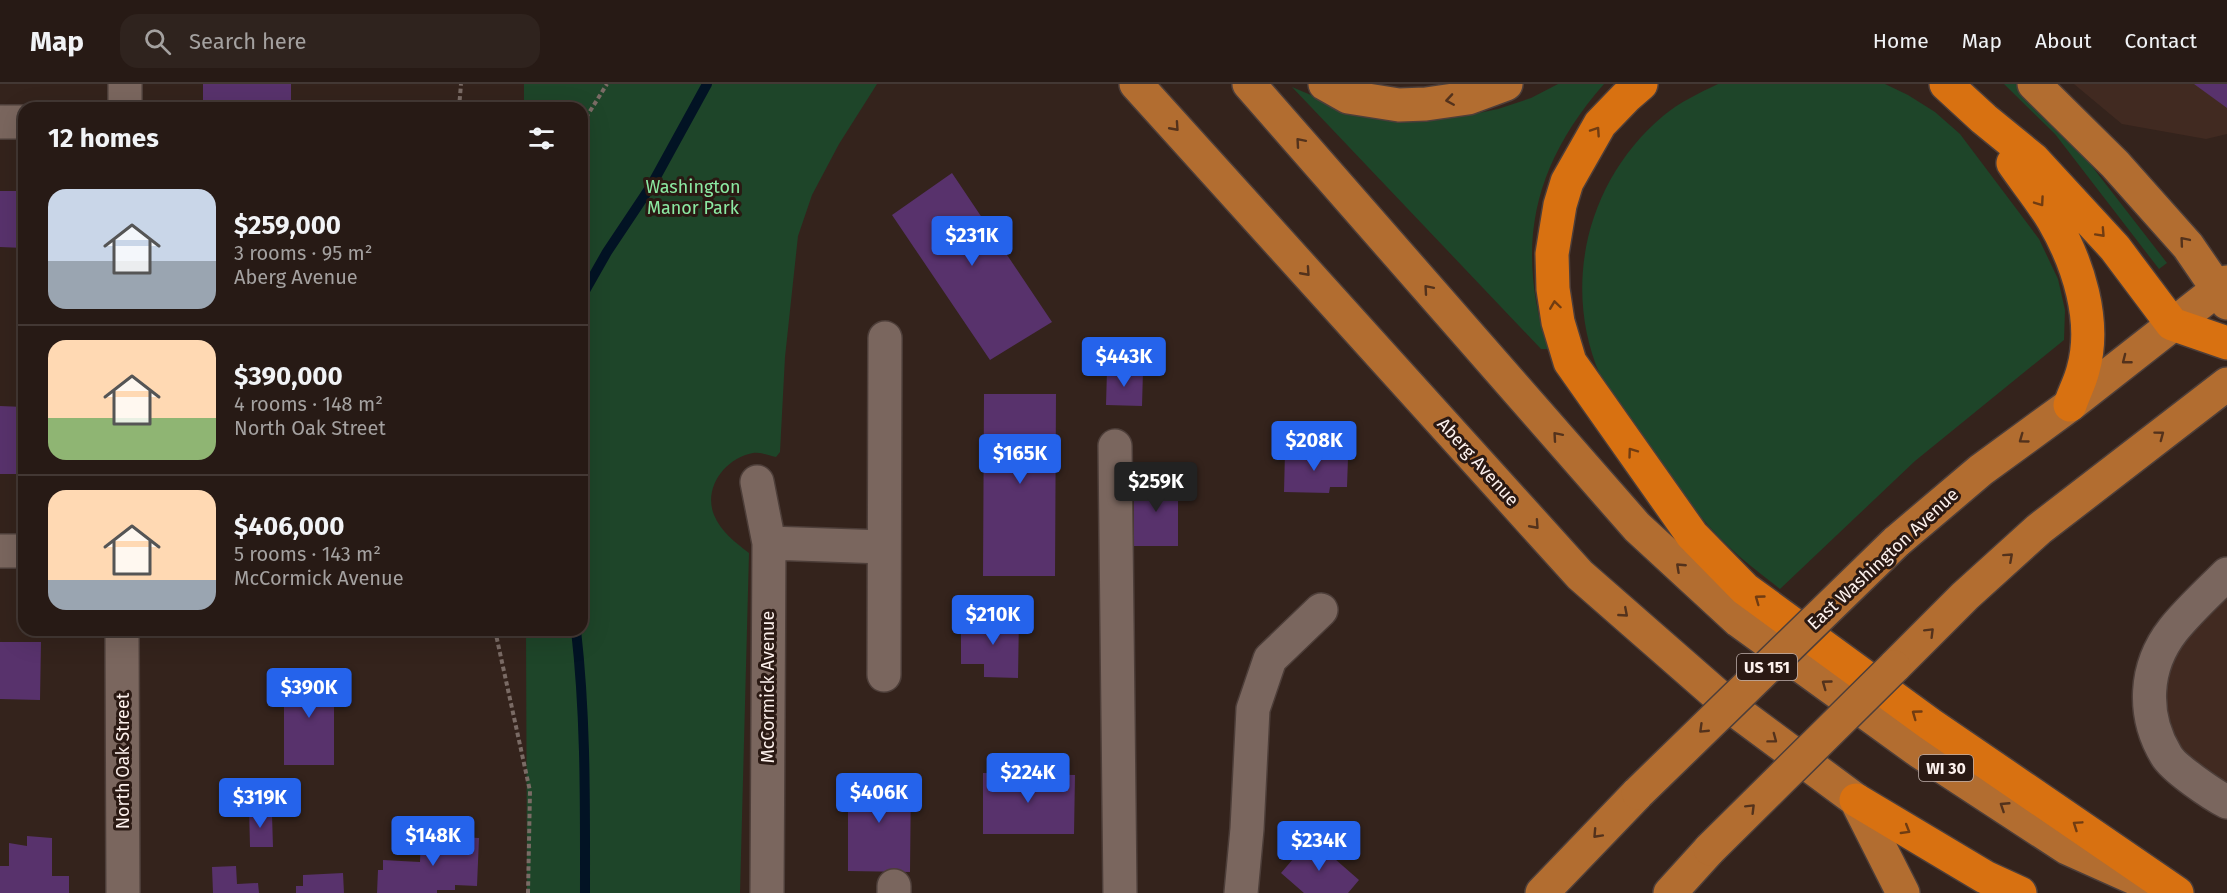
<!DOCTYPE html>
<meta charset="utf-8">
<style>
body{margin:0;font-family:"Fira Sans",sans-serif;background:#2f231e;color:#f1f3f6;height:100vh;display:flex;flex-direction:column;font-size:22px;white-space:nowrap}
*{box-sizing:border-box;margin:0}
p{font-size:20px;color:#a4a1a0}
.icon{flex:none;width:33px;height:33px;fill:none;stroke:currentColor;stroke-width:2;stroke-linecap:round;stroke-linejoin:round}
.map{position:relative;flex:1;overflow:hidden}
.drawer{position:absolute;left:18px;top:18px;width:570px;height:534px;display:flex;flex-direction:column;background:#271a15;border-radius:18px;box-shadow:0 6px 24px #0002,0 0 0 2px #433834}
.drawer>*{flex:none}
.price{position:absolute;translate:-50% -51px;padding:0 14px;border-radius:6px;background:#2563eb;color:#fff;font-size:20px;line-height:39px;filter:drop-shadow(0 2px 3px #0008)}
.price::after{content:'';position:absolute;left:50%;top:36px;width:18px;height:14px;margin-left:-9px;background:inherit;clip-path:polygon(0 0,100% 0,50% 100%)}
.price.current{background:#222;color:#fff}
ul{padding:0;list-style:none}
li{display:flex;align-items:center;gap:18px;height:150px;padding:0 30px}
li+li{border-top:2px solid #433834}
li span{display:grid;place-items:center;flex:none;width:168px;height:120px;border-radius:18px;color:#555}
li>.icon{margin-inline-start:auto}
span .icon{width:72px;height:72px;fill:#fffc;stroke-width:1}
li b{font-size:26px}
h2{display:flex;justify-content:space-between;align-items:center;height:72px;padding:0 30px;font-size:26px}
header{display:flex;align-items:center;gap:36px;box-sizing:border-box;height:84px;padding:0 30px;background:#271a15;border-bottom:2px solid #433834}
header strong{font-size:28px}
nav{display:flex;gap:33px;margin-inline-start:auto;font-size:21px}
.search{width:420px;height:54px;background:#2f231e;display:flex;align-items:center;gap:15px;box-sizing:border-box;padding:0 21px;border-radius:18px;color:#a4a1a0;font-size:22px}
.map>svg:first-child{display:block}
.built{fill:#412a21}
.green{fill:#1e4529}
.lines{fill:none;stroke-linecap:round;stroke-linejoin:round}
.stream{stroke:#021324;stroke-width:10}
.building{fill:#58326c}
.minor-casing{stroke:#4d3e39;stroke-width:36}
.major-casing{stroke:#4d3e39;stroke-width:36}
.highway-casing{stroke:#4d3e39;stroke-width:36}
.path{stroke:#7a6b65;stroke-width:4;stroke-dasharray:4.5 3;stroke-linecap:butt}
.minor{stroke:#7a665e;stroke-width:33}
.major{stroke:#b26d30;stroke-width:33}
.highway{stroke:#d87111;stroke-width:33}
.major-bridge-casing{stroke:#4d3e39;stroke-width:36;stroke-linecap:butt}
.major-bridge{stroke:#b26d30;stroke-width:33}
.oneway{stroke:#53321c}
.oneway2{stroke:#703c12}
.labels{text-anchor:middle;stroke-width:6;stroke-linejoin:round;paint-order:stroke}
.shield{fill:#2a1913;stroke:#beb0ac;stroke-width:1.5}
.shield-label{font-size:16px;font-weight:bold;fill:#fdf1ed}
.park-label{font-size:18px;fill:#8be9a2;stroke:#2a1913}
.street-label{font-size:18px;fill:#fdf1ed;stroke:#2a1913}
</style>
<header>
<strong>Map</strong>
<div class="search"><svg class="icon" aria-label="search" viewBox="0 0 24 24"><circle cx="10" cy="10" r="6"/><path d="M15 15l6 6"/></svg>Search here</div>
<nav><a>Home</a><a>Map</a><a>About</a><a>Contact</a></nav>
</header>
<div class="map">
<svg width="2227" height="809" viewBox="0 0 2227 809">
<rect width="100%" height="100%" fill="#34231c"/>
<!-- built -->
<path class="built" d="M2074,0H2227V50L2206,55L2122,40Z
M2227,490V718L2166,672L2154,579Z"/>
<!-- green -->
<path class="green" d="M524,0H877L839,60L812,111L798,152L785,273L780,368L776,373C769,371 760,368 753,369C725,374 703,404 714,431C721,448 735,458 749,469L740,809H527L526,546H582V24H524Z
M1558,0H1604C1533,81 1515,162 1548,265H1541L1292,3L1325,17L1430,36L1464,32L1498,25L1531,14Z
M1718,0H1885L1908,11L1935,28L1960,50L2039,155L2058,195L2065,226L2064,256L1915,377L1780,505C1761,490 1741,475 1724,458C1695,430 1672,395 1648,362C1631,340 1611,317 1600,291C1561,200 1588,95 1663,32C1680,18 1699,9 1718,0Z
M2004,0H2019L2063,45L2167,179L2159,185L2055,50Z"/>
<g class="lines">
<!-- stream -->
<path class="stream" d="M582,212L607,168L651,102L707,0
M576,546C586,634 585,721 585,809"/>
</g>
<!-- building -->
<path class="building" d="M203,0H291V24H203Z
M2194,0H2227V24Z
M952,89L1052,238L990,276L892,131Z
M0,107H24V164L0,163Z
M1107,286L1143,287L1142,322L1106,321Z
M984,310H1056L1055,492H983Z
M0,322L24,323V390H0Z
M1285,368L1331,369V373L1348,374L1347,403H1330L1329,409L1284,408Z
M1142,394L1168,395V400H1178V462H1134V400H1142Z
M985,530L1019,531L1018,594L984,593V580H961V544L985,545Z
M0,558H41L40,616L0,615Z
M284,589H334V681H284Z
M983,689L1075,691L1074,750H983Z
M848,693L911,694L910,788L848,787Z
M249,724H262V731H272L273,763H250Z
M421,751L479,754L477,802L455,801V806H437V809H377L378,786H383V776L420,778Z
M27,752L52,754V792H69V809H0V782H9V759L27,762Z
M1311,754L1359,796L1348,809H1304L1281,789Z
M236,782L237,800L258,799L259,809H213L212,783Z
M343,789L344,809H296V802H303V791Z"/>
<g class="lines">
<defs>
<path id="minor" d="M125,0V24
M0,38H24
M1115,362L1120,809
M757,398L769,459L767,809
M769,459L884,463
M0,467H24
M2227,490C2209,508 2189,526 2173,546C2144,583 2142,631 2166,671C2173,684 2213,711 2227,718
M122,546L123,809
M884,591L885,254
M894,809V802
M1241,809L1247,745L1253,625L1270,575L1321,526"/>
<path id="major" d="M1136,0L1580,491L1732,624L1856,716L1903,809
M1249,0L1637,443L1739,537L1920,668L2067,764L2152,802
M1325,0L1348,13L1399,21L1426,20L1468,14L1506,0
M2034,0L2115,80L2188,162L2227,219
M1896,458L1981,386L2070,321L2227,198
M1894,583L1965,512L2039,445L2227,300
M1542,809L1638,709
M1670,809L1710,765"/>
<path id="highway" d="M1641,0L1626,13L1600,40L1567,98L1560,121L1552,170L1553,205L1558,238L1570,278L1692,451L1745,505L1930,640L2177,809
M1946,0L1984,35L2033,75L2115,164L2172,240L2227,259
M2013,79C2026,98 2041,116 2053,136C2078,179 2097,237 2083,286C2080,298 2074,309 2070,321
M1856,716L1985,793L2020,809"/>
</defs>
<!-- minor casing -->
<use href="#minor" class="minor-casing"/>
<!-- major casing -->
<use href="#major" class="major-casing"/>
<!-- highway casing -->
<use href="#highway" class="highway-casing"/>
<!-- path -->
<path class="path" d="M459,24L461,0
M582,40L607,0
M495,546L530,707L528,809"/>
<!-- minor -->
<use href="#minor" class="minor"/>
<!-- major -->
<use href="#major" class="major"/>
<!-- highway -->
<use href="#highway" class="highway"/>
<defs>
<path id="major-bridge" d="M1638,709L1896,458
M1710,765L1894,583"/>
</defs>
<!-- major-bridge casing -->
<use href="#major-bridge" class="major-bridge-casing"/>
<!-- major-bridge -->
<use href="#major-bridge" class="major-bridge"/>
</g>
<!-- one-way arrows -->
<defs><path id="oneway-chevron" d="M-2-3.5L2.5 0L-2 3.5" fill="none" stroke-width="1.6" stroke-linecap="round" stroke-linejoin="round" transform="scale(1.5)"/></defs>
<g class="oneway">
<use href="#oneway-chevron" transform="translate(1450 16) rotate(171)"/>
<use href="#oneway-chevron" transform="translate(1175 43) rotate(48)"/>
<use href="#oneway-chevron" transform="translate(1300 58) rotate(-131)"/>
<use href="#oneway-chevron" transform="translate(2184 157) rotate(-130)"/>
<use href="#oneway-chevron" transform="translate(1306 188) rotate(48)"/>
<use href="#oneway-chevron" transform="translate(1428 205) rotate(-131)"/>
<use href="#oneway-chevron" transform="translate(2126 276) rotate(142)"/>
<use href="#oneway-chevron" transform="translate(2160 351) rotate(-37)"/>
<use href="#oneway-chevron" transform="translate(1557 352) rotate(-131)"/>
<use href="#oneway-chevron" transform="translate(2023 355) rotate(144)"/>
<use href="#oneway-chevron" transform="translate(1535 441) rotate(48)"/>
<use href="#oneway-chevron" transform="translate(2009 473) rotate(-42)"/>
<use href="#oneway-chevron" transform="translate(1680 483) rotate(-137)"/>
<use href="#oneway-chevron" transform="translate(1624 529) rotate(41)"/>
<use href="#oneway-chevron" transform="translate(1930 548) rotate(-45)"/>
<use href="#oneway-chevron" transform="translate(1826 600) rotate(-144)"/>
<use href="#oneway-chevron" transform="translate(1703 645) rotate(136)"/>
<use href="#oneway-chevron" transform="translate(1773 655) rotate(37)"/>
<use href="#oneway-chevron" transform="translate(2004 722) rotate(-147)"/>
<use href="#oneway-chevron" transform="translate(1751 724) rotate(-45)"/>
<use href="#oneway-chevron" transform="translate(1597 750) rotate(133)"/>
</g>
<g class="oneway2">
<use href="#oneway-chevron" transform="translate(1596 47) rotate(-56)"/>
<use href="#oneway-chevron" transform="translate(2040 118) rotate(55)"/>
<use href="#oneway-chevron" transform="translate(2101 149) rotate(47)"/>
<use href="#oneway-chevron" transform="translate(1555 221) rotate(-98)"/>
<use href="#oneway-chevron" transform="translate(1632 368) rotate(-126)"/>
<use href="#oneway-chevron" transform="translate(1759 515) rotate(-144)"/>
<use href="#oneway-chevron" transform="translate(1916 630) rotate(-144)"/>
<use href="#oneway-chevron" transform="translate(2077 741) rotate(-146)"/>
<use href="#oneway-chevron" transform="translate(1906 746) rotate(31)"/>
</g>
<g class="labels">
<!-- shield labels -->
<g class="shield">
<rect x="1737" y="570" width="60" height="26" rx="4.5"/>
<rect x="1919" y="671" width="54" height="26" rx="4.5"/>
</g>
<g class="shield-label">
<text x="1767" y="589">US 151</text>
<text x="1946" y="690">WI 30</text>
</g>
<!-- park labels -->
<g class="park-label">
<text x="693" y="109">Washington<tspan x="693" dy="21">Manor Park</tspan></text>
</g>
<!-- street labels -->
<g class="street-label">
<text transform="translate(1478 378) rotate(48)" y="6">Aberg Avenue</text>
<text transform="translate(1883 475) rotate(-43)" y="6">East Washington Avenue</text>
<text transform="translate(768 603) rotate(-90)" y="6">McCormick Avenue</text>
<text transform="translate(123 677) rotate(-90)" y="6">North Oak Street</text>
</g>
</g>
</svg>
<b class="price" style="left:972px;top:183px">$231K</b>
<b class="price" style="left:1124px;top:304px">$443K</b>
<b class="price" style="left:1314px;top:388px">$208K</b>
<b class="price" style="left:1020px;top:401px">$165K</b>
<b class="price current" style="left:1156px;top:429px">$259K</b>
<b class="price" style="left:993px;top:562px">$210K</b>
<b class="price" style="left:309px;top:635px">$390K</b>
<b class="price" style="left:1028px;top:720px">$224K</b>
<b class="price" style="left:879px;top:740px">$406K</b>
<b class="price" style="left:260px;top:745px">$319K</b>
<b class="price" style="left:433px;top:783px">$148K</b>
<b class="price" style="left:1319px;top:788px">$234K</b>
<section class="drawer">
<h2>12 homes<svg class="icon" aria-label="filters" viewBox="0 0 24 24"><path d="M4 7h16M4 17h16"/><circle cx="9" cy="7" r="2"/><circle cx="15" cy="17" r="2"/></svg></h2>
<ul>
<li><span style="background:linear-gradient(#c9d6e8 60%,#9aa5b1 0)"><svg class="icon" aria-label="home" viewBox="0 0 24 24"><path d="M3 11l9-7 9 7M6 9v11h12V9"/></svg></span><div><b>$259,000</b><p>3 rooms · 95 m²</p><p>Aberg Avenue</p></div></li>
<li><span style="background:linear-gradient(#ffd9b3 65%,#8fb573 0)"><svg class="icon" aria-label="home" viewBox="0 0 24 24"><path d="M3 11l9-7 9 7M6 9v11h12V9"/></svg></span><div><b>$390,000</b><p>4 rooms · 148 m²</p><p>North Oak Street</p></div></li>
<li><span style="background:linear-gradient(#ffd9b3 75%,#9aa5b1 0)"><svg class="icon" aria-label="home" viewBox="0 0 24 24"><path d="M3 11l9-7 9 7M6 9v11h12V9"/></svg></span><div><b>$406,000</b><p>5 rooms · 143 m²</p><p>McCormick Avenue</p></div></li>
</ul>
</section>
</div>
